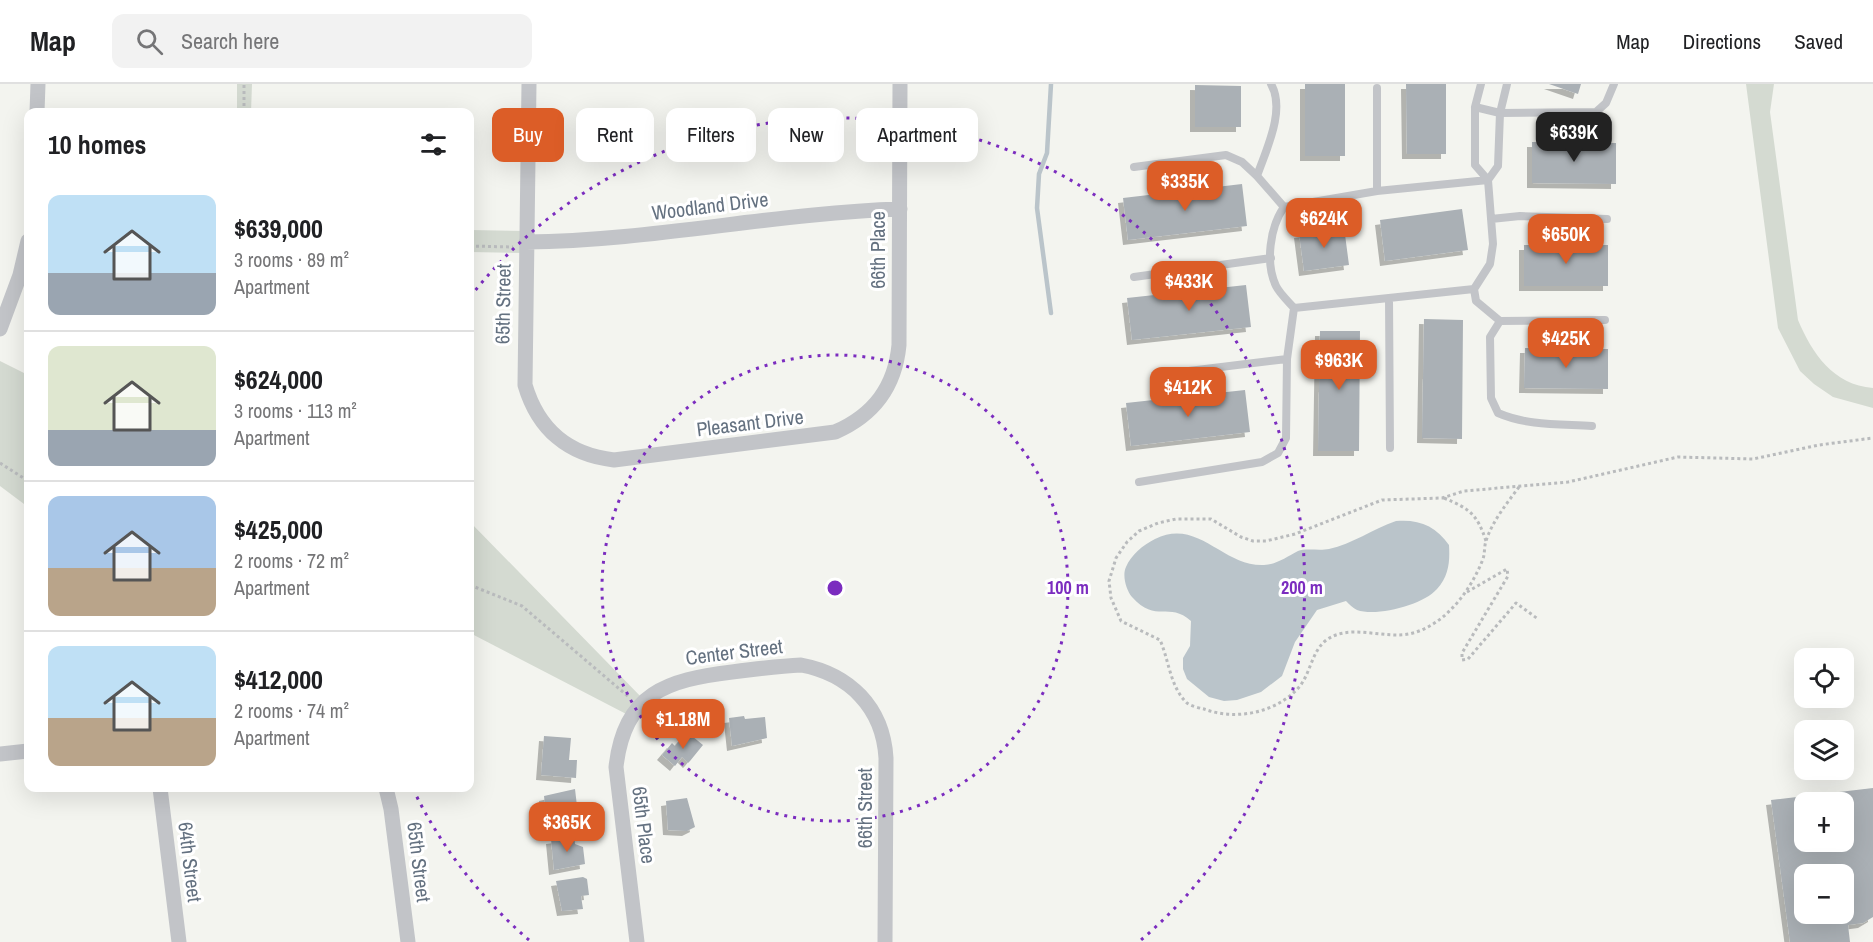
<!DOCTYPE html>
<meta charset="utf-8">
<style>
body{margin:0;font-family:"Archivo Narrow",sans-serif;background:#f2f2f2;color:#202124;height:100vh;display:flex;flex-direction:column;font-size:22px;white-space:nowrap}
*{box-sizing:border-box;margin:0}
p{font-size:20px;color:#757577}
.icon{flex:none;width:33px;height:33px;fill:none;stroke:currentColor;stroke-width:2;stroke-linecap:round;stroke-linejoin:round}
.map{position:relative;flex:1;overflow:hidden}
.panel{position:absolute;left:24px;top:24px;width:450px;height:684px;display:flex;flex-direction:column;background:#fff;border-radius:12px;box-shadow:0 6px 24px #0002}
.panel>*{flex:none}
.banner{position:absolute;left:492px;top:24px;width:570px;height:54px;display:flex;gap:12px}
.buttons{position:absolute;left:1794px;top:564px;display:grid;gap:12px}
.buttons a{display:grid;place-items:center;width:60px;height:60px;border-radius:12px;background:#fff;box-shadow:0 6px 24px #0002;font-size:30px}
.price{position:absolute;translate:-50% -51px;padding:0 14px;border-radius:12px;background:#dc5d27;color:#fff;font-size:20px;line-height:39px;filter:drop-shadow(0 2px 3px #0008)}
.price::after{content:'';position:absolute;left:50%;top:36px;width:18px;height:14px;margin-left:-9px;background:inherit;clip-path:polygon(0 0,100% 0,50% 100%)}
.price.current{background:#222;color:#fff}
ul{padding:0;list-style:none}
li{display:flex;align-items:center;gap:18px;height:150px;padding:0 24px}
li+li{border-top:2px solid #e0e0e0}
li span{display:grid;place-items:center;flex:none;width:168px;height:120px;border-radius:12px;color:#555}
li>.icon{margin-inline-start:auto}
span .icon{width:72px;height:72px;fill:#fffc;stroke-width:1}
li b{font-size:26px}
h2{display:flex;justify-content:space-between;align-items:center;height:72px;padding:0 24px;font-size:26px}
.pill{padding:0 21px;border-radius:12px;background:#fff;box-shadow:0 6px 24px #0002;font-size:21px;line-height:54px}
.pill.current{background:#dc5d27;color:#fff}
header{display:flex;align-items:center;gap:36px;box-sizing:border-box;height:84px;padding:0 30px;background:#fff;border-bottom:2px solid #e0e0e0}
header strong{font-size:28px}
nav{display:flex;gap:33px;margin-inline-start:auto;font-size:21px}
.search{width:420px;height:54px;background:#f2f2f2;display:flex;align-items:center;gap:15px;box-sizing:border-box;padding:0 21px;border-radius:12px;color:#757577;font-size:22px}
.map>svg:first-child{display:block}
.green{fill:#d4dad1}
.water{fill:#bac4ca}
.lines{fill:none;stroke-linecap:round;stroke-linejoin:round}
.stream{stroke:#bac4ca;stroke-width:4.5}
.building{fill:#aab0b5;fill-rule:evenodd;filter:url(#shadow)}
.path{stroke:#b9bbbd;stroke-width:3;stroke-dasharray:3 3;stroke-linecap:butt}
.lane{stroke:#c2c4c8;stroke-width:8}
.street{stroke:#c2c4c8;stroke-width:15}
.ring{fill:none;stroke:#7b2cbf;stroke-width:3;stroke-dasharray:3 6}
.labels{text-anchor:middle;stroke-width:6;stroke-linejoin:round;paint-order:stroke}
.street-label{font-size:20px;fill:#647180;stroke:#fff}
.centre{fill:#7b2cbf;stroke:#fff;stroke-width:3}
.ring-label{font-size:18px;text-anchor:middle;font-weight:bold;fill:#7b2cbf;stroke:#fff;stroke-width:6;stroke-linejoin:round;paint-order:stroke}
</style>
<header>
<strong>Map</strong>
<div class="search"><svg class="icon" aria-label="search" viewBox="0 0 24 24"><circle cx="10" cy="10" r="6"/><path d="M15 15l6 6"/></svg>Search here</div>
<nav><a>Map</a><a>Directions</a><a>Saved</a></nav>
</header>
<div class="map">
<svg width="1873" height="858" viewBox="0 0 1873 858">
<defs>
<filter id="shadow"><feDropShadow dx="-5" dy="5" stdDeviation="0" flood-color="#0004"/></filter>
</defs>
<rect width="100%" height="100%" fill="#f3f4ef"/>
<!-- green -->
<path class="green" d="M237,0H252L251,28H237Z
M1746,0H1774L1770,28L1798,236C1812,269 1833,301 1873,304V324L1833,313L1814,300L1800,287L1778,244Z
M470,146L526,147V169L470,168Z
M0,277L28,291V423L0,402Z
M470,438L645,617L632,633L470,549Z"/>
<!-- water -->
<path class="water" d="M1396,437C1419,435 1436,442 1449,461C1450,477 1449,492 1437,505C1423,521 1377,533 1357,526C1353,524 1349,520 1346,517L1317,526L1295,558L1282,592L1261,608L1237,616L1224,617L1209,613L1187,595L1183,585V574L1190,562L1191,537C1169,517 1156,540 1132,513C1126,506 1122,491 1126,483C1131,471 1143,461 1155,455C1198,433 1223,483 1264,481C1278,480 1286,473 1298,467C1305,464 1320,467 1329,465C1352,460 1373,445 1396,437Z"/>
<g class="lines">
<!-- stream -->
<path class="stream" d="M1051,0L1047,69L1039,90L1037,124L1051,229"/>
</g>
<!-- building -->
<path class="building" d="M1305,0H1345V72H1305Z
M1406,0H1446V70H1407Z
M1549,0H1581L1578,10Z
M1195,1L1241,2V43H1195Z
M1532,58L1616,59V100L1532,99Z
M1242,100L1247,142L1128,156L1123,114Z
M1462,125L1468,166L1385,177L1380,136Z
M1344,143L1349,181L1304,187L1299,149Z
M1524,161H1608V202H1524Z
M1246,201L1251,243L1132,256L1127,214Z
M1424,235L1463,236L1462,355L1422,354Z
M1320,247H1360L1359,367H1318Z
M1525,264L1608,265V305L1524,304Z
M1245,306L1250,348L1131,362L1126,319Z
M744,632L745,635L765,633L767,654L732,662L729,634Z
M687,648L703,661L690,677L688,679L682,673L675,682L662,671L672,659L675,662Z
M544,652L571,654L569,676H577L576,694L541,691Z
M1873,704V833L1863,839L1848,841L1850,858H1790L1771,716ZM1804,718H1844V758H1804ZM1804,790H1844V830H1804Z
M575,705L577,722H572L573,736L547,740L544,712Z
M687,714L695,743L687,747L668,746L666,717Z
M574,752L575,760L583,763L585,780L554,786L551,755Z
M583,793L587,795L589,811L581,812L583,825L562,827L556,797Z"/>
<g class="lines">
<!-- path -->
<path class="path" d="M244,28V0
M470,162L513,163
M0,379L28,397
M1519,403C1507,419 1492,438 1486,457C1484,463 1485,469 1483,475C1471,506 1446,540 1413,549C1385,557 1348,537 1324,558C1312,569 1310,589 1300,602C1277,629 1236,637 1204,625C1199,624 1191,622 1187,619C1170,603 1169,576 1160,556L1121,537L1111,514L1109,497L1116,474L1127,458L1139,447L1158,439L1176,435H1211L1241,453L1253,457H1266L1295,450L1382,416L1442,414L1464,407L1568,398L1678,373L1753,375L1819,361L1873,354
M1444,414C1470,425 1477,430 1486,457
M470,501L522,522L630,614
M1467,508L1507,485L1508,492L1462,569V576L1468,575L1516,519L1538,535"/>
<!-- lane -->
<path class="lane" d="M1481,0L1475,23V81L1488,96L1493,160L1490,180L1474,205L1476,217L1500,237L1605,236
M1475,23L1500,29L1596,28L1606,19L1614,0
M1134,83L1226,71L1242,78L1257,92L1284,123
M1257,92C1266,66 1286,26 1271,0
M1377,107L1488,96L1498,82L1500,29L1507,0
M1491,135L1520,132L1607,135
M1134,193L1271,174
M1389,214L1390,364
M1294,224L1474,205
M1500,237L1490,253L1491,314L1498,329C1528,342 1560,340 1592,342
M1156,291L1287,275
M1139,398L1262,378L1278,369L1286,354L1287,275L1294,224C1289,218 1280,210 1276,202C1265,179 1270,143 1284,123L1377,107V4"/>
<!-- street -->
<path class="street" d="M529,0L525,301C538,345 568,371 614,376L835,348C874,331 895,303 899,261L900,0
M37,28L38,0
M526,158C651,157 774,129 900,125
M0,245L20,191L28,157
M0,670L28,667
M160,704L179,858
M386,704L391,725L408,858
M637,858L616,683C624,609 667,596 732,588C755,585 778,582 801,581C849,590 883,623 886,674L885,858"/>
</g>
<!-- distance rings -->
<g class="ring">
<circle cx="835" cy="504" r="233"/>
<path d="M529 856A467 467 0 0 1 413 705M470 213A467 467 0 1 1 1141 856"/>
</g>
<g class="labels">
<!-- street labels -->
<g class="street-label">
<text transform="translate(710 122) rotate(-7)" y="7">Woodland Drive</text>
<text transform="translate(878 166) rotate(-90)" y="7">66th Place</text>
<text transform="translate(503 220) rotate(-89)" y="7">65th Street</text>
<text transform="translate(750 339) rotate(-7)" y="7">Pleasant Drive</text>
<text transform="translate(734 568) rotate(-7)" y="7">Center Street</text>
<text transform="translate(865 724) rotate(-90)" y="7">66th Street</text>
<text transform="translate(644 741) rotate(83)" y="7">65th Place</text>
<text transform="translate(190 778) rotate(83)" y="7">64th Street</text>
<text transform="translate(419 778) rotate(83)" y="7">65th Street</text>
</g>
</g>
<circle cx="835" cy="504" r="9" class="centre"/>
<g class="ring-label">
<text x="1068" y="510">100 m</text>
<text x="1302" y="510">200 m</text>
</g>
</svg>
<div class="buttons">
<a><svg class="icon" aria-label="locate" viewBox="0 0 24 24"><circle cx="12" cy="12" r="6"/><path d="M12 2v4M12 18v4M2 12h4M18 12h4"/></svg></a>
<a><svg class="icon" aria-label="layers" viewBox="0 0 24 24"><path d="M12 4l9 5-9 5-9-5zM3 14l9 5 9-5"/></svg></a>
<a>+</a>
<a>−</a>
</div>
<b class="price current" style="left:1574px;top:79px">$639K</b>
<b class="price" style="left:1185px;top:128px">$335K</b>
<b class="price" style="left:1324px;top:165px">$624K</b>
<b class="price" style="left:1566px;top:181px">$650K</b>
<b class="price" style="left:1189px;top:228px">$433K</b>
<b class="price" style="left:1566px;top:285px">$425K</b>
<b class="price" style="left:1339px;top:307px">$963K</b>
<b class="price" style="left:1188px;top:334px">$412K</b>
<b class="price" style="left:683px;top:666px">$1.18M</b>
<b class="price" style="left:567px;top:769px">$365K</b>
<div class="banner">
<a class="pill current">Buy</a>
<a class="pill">Rent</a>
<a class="pill">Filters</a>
<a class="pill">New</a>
<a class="pill">Apartment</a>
</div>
<section class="panel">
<h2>10 homes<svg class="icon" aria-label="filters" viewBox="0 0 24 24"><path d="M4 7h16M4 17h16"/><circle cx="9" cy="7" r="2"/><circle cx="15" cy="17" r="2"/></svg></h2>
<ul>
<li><span style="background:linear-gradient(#bfe0f5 65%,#9aa5b1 0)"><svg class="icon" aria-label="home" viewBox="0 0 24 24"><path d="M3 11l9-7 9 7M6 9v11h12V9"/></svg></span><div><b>$639,000</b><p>3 rooms · 89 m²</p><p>Apartment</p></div></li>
<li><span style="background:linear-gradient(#dfe7d0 70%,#9aa5b1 0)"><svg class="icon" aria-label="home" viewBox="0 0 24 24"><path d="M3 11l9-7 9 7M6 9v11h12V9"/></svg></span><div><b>$624,000</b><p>3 rooms · 113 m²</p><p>Apartment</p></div></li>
<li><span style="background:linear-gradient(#a9c7e8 60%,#b9a48a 0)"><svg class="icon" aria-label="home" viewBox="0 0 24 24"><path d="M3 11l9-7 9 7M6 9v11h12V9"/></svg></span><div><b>$425,000</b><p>2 rooms · 72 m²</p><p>Apartment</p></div></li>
<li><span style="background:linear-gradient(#bfe0f5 60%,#b9a48a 0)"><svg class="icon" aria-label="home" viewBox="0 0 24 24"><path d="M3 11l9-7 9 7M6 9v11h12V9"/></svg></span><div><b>$412,000</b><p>2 rooms · 74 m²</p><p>Apartment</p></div></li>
</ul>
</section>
</div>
